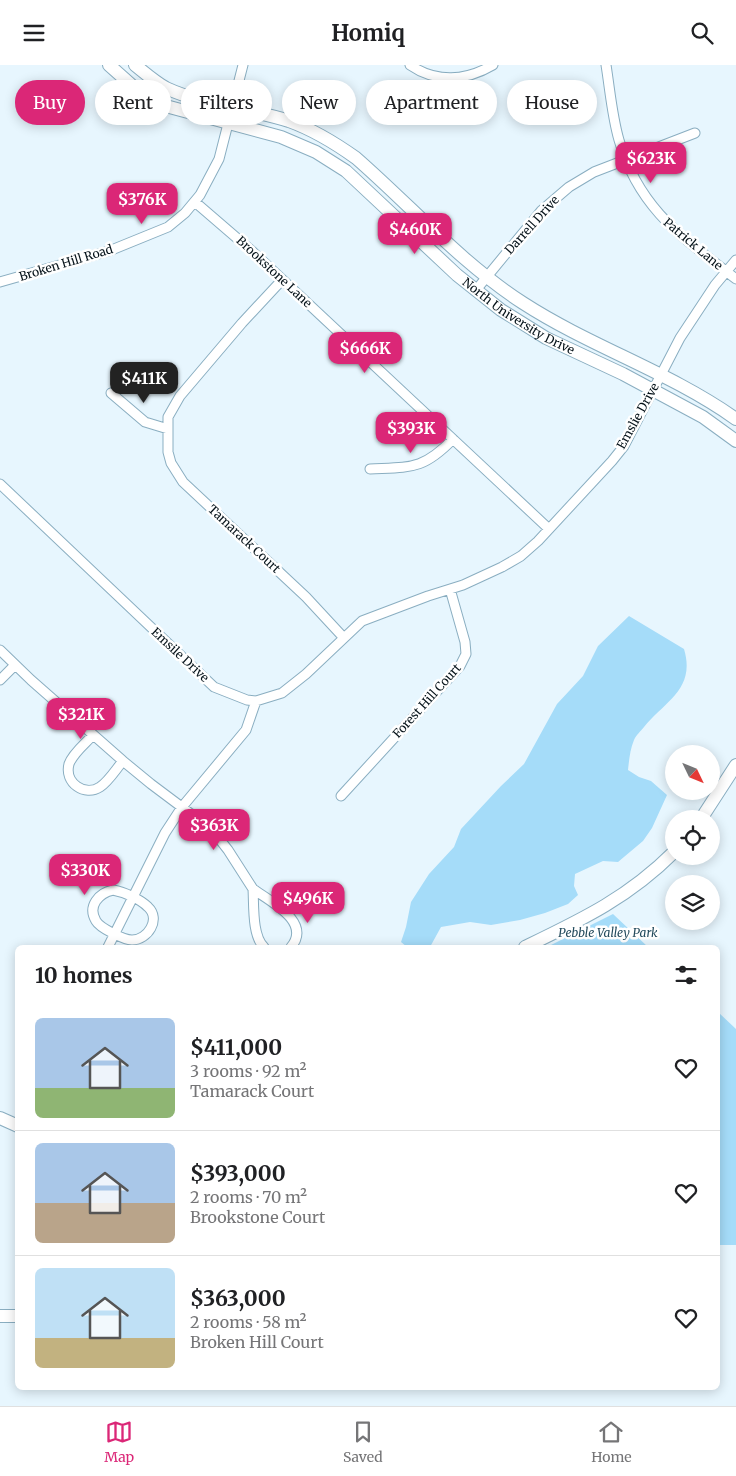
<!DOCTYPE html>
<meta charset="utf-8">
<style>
body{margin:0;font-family:Merriweather,serif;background:#f2f2f2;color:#202124;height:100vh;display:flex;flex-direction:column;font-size:19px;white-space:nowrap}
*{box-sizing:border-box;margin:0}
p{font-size:16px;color:#757577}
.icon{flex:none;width:28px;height:28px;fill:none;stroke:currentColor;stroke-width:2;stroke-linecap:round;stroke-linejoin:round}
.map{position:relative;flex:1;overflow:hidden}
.side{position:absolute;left:15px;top:880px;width:705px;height:445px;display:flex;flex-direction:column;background:#fff;border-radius:8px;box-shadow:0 2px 12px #0003}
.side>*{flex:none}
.guide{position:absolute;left:15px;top:15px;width:706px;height:45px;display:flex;gap:10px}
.needle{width:32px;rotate:133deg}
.tools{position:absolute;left:665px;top:680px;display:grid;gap:10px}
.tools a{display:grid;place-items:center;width:55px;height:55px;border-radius:50%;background:#fff;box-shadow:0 2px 12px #0003;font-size:25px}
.price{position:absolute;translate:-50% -42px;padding:0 11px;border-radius:10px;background:#db2777;color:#fff;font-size:16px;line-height:32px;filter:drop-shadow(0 1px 2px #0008)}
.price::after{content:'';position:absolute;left:50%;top:30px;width:15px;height:11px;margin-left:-8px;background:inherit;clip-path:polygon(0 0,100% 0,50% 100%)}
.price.current{background:#222;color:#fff}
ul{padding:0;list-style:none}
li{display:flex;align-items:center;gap:15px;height:125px;padding:0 20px}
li+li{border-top:1px solid #e0e0e0}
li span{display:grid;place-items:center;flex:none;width:140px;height:100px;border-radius:8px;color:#555}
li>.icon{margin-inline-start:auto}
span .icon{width:60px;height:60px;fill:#fffc;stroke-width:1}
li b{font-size:21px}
h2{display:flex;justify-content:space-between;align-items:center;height:60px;padding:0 20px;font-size:21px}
.pill{padding:0 18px;border-radius:22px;background:#fff;box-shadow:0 2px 12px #0003;font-size:18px;line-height:45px}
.pill.current{background:#db2777;color:#fff}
header{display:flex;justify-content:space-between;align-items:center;height:65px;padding:0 20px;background:#fff;font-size:22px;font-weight:700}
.menu{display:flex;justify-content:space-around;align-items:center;height:70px;border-top:1px solid #e0e0e0;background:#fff;font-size:14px;color:#757577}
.menu a{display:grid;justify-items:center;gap:2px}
.menu .current{color:#db2777}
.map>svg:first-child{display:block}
.green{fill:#a5dcf9}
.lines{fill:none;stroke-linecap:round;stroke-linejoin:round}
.street-casing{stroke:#8aaec1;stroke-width:11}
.secondary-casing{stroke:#8aaec1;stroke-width:14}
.street{stroke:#fff;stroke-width:9}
.secondary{stroke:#fff;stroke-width:12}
.labels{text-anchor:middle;stroke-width:5;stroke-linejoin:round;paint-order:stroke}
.street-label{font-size:12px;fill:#051219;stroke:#fff}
.park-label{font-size:12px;font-style:italic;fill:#234a5c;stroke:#fff}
</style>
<header><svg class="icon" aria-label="menu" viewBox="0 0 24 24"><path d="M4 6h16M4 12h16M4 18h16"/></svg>Homiq<svg class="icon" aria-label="search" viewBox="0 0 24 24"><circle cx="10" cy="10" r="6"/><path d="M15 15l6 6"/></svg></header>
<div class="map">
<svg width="736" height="1341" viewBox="0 0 736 1341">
<rect width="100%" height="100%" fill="#e7f6fe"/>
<!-- green -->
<path class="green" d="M629,551L684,584C696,624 665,636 644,662C641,666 636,670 634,675C630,684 629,696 628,705L639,712L651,716L667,730L652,763L643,776L618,797L603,796L575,809L574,821L578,830L568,839L545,848L520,855L491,860L470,857L441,862L430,882H407L401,877L406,862L411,837L429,809L454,782L461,764L501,721L524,699L557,639L583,611L598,581Z
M613,849L648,882H547Z
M718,947L736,964V1180H718Z"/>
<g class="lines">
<defs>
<path id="street" d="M410,0C436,18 466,16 493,0
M606,0C610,25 612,51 619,75C639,144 682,172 736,214
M195,137L253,187L549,464
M282,215L242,258L180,331L168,352V387L171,398L183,417L306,532L344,573
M0,217L109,186L168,162L185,148L200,130L219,94L243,0
M476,225L541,146L569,122L594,107L695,68
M111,328L145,357L168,364
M370,404C411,402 423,405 453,374
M0,419L214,622L247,635L256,636L282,628L306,609L362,556L428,531L463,520L502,502L521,491L538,476L612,396L624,381L680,273L715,220L736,195
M0,585L31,615L123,696L151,719L203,758L217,771L228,785L253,824
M0,615L15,600
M93,670C86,678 73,688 69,699C64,718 85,732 100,722C109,716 116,704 123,696
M341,731L460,601L466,589L465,577L450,524
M113,825C124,827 140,834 148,842C161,854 148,875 132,875C124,875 100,863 96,856C87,841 99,828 113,825Z
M108,882L165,768L182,742L246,665L256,636
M264,882C252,871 254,840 253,824C271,837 312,857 291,882"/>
<g id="secondary">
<path id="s1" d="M109,0L137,25L162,40L281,72L316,87L346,106L457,210L501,245L546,273L623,309L703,352L736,376"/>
<path d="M135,0C145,8 155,17 166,23C205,41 249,43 289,56C314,65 335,78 356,93C411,141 461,198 523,238C591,282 670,307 736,354"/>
<path d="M701,754L736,700"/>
<path d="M525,882C581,855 628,833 674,787"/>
<path d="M0,1053L18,1061"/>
<path d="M0,1251H18"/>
</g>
</defs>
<!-- street casing -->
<use href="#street" class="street-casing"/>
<!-- secondary casing -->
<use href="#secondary" class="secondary-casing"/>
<!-- street -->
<use href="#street" class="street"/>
<!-- secondary -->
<use href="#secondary" class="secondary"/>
</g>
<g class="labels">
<!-- street labels -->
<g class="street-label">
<text transform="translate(532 160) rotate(-48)" y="4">Darrell Drive</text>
<text transform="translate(693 179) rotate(40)" y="4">Patrick Lane</text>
<text transform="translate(66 198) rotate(-17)" y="4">Broken Hill Road</text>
<text transform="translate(274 207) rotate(43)" y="4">Brookstone Lane</text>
<text dy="4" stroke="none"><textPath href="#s1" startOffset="490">North University Drive</textPath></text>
<text transform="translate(638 351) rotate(-61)" y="4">Emslie Drive</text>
<text transform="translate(244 474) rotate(43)" y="4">Tamarack Court</text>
<text transform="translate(180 590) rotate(43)" y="4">Emsile Drive</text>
<text transform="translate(427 636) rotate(-48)" y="4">Forest Hill Court</text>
</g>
<!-- park labels -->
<g class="park-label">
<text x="608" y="872">Pebble Valley Park</text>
</g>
</g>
</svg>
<div class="tools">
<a><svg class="needle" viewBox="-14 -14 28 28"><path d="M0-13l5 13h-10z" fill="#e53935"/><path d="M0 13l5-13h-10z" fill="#757577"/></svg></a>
<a><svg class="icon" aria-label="locate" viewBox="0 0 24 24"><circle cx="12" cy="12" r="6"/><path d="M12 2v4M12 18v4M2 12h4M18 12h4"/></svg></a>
<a><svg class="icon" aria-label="layers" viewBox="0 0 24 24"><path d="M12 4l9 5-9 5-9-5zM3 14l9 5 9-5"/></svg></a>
</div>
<b class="price" style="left:651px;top:119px">$623K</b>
<b class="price" style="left:142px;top:160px">$376K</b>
<b class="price" style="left:415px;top:190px">$460K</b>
<b class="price" style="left:365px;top:309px">$666K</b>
<b class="price current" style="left:144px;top:339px">$411K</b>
<b class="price" style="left:411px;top:389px">$393K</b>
<b class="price" style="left:81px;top:675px">$321K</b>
<b class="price" style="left:214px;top:786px">$363K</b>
<b class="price" style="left:85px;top:831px">$330K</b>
<b class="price" style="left:308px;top:859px">$496K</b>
<div class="guide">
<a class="pill current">Buy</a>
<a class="pill">Rent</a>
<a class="pill">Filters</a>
<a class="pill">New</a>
<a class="pill">Apartment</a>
<a class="pill">House</a>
</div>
<section class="side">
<h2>10 homes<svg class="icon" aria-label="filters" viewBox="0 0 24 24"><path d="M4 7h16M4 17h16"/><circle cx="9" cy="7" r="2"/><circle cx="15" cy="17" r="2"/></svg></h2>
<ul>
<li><span style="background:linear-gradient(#a9c7e8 70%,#8fb573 0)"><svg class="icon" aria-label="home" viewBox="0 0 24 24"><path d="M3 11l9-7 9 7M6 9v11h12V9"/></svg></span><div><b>$411,000</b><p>3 rooms · 92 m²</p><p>Tamarack Court</p></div><svg class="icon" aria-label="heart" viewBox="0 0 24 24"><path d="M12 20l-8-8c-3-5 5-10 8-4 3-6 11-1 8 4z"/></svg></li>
<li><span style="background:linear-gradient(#a9c7e8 60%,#b9a48a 0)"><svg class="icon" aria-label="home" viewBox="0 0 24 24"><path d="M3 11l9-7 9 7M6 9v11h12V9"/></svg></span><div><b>$393,000</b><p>2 rooms · 70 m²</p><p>Brookstone Court</p></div><svg class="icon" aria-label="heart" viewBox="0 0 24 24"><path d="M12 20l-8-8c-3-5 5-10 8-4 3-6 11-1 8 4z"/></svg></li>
<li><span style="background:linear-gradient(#bfe0f5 70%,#c2b280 0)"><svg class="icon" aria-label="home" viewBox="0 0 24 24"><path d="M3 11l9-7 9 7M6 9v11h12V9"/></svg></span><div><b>$363,000</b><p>2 rooms · 58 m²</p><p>Broken Hill Court</p></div><svg class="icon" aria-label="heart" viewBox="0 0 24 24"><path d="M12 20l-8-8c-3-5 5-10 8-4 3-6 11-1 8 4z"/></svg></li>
</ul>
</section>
</div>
<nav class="menu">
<a class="current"><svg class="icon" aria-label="map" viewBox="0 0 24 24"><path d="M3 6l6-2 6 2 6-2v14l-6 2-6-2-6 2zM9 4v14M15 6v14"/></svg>Map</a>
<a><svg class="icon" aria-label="saved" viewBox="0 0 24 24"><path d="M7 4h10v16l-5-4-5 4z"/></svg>Saved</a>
<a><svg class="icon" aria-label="home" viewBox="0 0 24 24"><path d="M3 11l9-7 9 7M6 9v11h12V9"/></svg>Home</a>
</nav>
